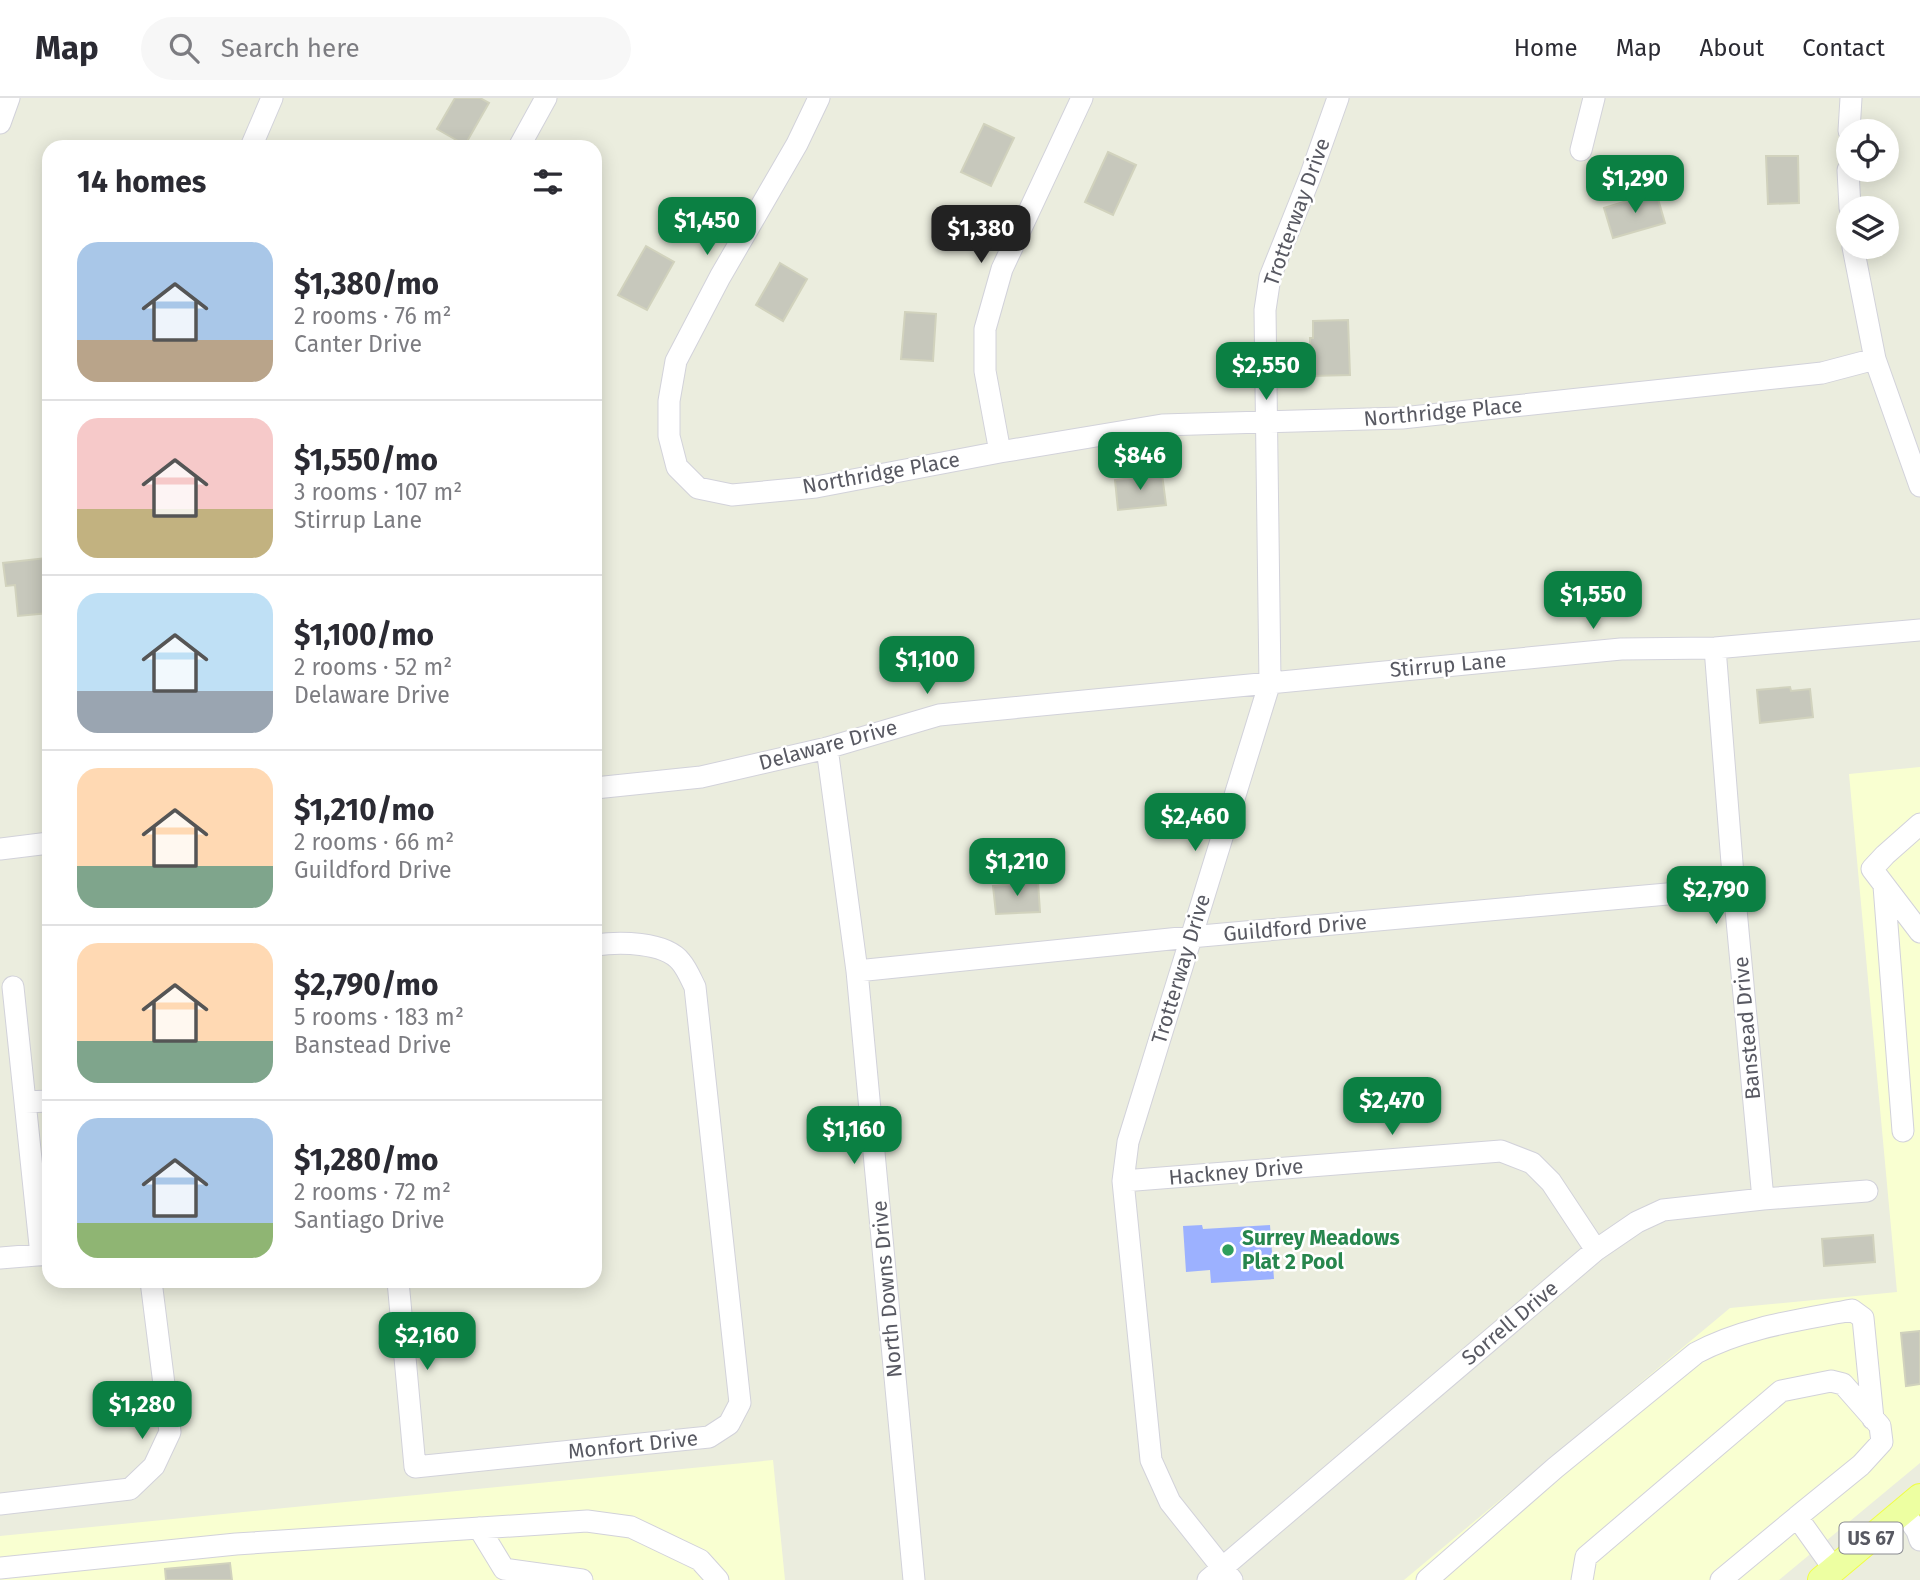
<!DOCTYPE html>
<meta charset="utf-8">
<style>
body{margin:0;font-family:"Fira Sans",sans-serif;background:#f7f7f7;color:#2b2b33;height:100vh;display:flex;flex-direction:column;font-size:26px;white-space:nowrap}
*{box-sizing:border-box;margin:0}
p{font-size:23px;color:#7c7c81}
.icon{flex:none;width:38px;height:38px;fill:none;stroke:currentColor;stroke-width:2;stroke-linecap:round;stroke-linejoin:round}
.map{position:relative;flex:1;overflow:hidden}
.sheet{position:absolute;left:42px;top:42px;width:560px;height:1148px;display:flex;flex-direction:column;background:#fff;border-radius:21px;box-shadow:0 4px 18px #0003}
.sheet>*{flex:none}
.fabs{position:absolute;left:1836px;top:21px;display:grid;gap:14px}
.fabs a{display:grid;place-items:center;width:63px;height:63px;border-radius:50%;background:#fff;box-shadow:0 4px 18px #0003;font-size:35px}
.price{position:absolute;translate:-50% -60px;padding:0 16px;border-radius:14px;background:#0b8043;color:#fff;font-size:23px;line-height:46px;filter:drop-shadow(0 2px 4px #0008)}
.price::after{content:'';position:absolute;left:50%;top:42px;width:21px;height:16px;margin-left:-10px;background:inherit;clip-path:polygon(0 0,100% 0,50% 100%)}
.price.on{background:#222;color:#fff}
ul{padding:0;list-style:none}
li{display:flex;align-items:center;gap:21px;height:175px;padding:0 35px}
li+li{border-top:2px solid #e1e1e2}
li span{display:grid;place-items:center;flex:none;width:196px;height:140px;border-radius:21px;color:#555}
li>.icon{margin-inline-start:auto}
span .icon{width:84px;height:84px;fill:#fffc;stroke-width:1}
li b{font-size:30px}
h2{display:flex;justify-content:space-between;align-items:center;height:84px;padding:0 35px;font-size:30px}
header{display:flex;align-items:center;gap:42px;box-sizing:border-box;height:98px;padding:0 35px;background:#fff;border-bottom:2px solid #e1e1e2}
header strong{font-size:33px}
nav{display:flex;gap:38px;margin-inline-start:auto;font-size:24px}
.search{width:490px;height:63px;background:#f7f7f7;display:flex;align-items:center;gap:18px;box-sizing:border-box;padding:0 24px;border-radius:38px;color:#7c7c81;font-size:26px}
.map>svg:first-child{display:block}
.commercial{fill:#f9ffd1}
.water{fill:#9cb1ff}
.building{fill:#c7c8bc;stroke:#d1d2bd;stroke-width:2}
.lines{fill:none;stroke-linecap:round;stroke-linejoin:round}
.minor-casing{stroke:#d2d2da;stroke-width:23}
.major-casing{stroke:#f0fe46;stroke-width:28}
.minor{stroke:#fff;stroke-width:21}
.major{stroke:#edffa1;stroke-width:26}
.leisure-dot{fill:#2e9e5b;stroke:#fff;stroke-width:2.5}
.labels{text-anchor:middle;stroke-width:5;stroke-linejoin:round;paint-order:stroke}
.shield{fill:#fff;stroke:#8a8b91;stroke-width:2}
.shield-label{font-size:19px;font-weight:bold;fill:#585962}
.street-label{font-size:21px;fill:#585962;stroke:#fff}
.leisure-label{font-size:21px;font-weight:bold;fill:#27864d;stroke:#fff;text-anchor:start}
</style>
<header>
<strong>Map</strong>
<div class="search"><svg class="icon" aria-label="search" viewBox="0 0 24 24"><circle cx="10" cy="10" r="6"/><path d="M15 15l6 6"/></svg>Search here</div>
<nav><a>Home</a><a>Map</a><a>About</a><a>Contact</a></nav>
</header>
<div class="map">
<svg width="1920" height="1482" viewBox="0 0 1920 1482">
<rect width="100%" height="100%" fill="#ebedde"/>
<!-- commercial -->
<path class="commercial" d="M1920,669V1365L1779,1482H1404L1730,1210L1897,1194L1849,676Z
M773,1362L785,1482H0V1438Z"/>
<!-- water -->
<path class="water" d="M1202,1127L1203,1131L1270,1127L1274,1181L1211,1185L1210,1172L1186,1174L1183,1128Z"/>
<!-- building -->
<path class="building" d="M455,0H480L489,5L465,47L437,31Z
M984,26L1014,40L991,88L961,74Z
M1108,54L1136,67L1113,117L1085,104Z
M1766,58H1798L1799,105L1768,106Z
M1656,94L1665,125L1613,140L1604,110Z
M646,148L674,164L647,212L618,197Z
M780,165L807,181L783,223L756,207Z
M905,214L936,216L933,263L901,261Z
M1348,222L1350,277L1311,278L1310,240H1313V223Z
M1162,376L1166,407L1118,412L1115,382Z
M46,460L49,515L18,518L15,487L6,488L3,465Z
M1790,589L1791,593L1810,591L1813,619L1760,625L1757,592Z
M1038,784L1040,814L996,816L993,788Z
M1873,1137L1875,1164L1824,1168L1822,1141Z
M1920,1233V1286L1906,1288L1901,1235Z
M230,1465L232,1482H166L165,1471Z"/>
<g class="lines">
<defs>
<path id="minor" d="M819,0L797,46L720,179L676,263L669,303V338L677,369L698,390L732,397L816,389L1000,354L1162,327L1402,320L1822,275L1875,261
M0,25L9,0
M1849,33L1851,0
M251,49L272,0
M519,49L546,0
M1581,52L1594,0
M1848,72L1850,110
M1853,149L1875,261L1920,388
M1000,354L985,273V231L1002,171L1082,0
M1715,550L1734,790L1763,1101
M827,650L857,873L914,1482
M595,690L701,679L827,650L939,617L1621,551L1715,550L1920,532
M1920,726L1885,757L1872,771L1920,834
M0,751L49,745
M1884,788L1903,1033
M857,873L1190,839L1734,790
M13,889L41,1157
M25,1004L49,1003
M1123,1083L1501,1053L1532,1065L1551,1084L1596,1152
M0,1160L49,1156
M398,1183L415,1369L709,1339L729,1326L740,1305L695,889C691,881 687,871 681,864C665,843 618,844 595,847
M0,1406L130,1391L154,1368L170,1334L151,1183
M1903,1413L1917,1433L1920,1442
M479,1430L504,1471L582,1482
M0,1470L236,1446L587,1423L631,1429L700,1462L718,1482
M1208,1482L1596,1152L1637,1124L1663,1112L1763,1101L1867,1093
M1232,1482L1170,1404L1151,1362L1123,1083L1128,1044L1270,584L1265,212L1270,179L1310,79L1338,0
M1427,1482L1555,1370L1696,1255C1744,1229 1800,1222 1852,1212L1863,1220L1873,1321
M1582,1482L1586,1459L1781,1293L1831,1283L1843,1286L1880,1328L1882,1344L1861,1367L1797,1419L1834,1471
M1721,1482L1797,1419"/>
<path id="major" d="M1821,1482L1920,1399"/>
</defs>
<!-- minor casing -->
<use href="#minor" class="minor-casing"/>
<!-- major casing -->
<use href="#major" class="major-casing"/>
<!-- minor -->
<use href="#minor" class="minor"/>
<!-- major -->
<use href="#major" class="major"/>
</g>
<!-- markers -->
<circle class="leisure-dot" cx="1228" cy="1152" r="7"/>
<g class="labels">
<!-- shield labels -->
<rect class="shield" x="1839.5" y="1424.5" width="63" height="31" rx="5"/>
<g class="shield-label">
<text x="1871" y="1447">US 67</text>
</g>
<!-- street labels -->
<g class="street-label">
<text transform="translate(1297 114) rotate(-70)" y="7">Trotterway Drive</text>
<text transform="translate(1443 314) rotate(-5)" y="7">Northridge Place</text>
<text transform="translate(881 375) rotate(-10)" y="7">Northridge Place</text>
<text transform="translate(1448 567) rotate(-5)" y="7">Stirrup Lane</text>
<text transform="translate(828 647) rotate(-15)" y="7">Delaware Drive</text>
<text transform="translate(1295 830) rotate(-5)" y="7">Guildford Drive</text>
<text transform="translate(1181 871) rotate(-73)" y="7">Trotterway Drive</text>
<text transform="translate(1747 930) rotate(-95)" y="7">Banstead Drive</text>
<text transform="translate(1236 1074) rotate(-5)" y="7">Hackney Drive</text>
<text transform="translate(887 1191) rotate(-95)" y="7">North Downs Drive</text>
<text transform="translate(1510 1225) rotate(-40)" y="7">Sorrell Drive</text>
<text transform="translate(633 1347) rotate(-6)" y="7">Monfort Drive</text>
</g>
<!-- leisure labels -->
<g class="leisure-label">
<text x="1242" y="1147">Surrey Meadows<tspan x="1242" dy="24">Plat 2 Pool</tspan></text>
</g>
</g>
</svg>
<div class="fabs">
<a><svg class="icon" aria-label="locate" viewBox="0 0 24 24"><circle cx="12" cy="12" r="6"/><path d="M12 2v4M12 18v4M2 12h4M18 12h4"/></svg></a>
<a><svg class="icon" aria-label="layers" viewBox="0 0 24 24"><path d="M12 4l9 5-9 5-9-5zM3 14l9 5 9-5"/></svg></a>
</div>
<b class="price" style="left:1635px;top:117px">$1,290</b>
<b class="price" style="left:707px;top:159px">$1,450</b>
<b class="price on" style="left:981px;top:167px">$1,380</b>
<b class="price" style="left:1266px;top:304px">$2,550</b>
<b class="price" style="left:1140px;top:394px">$846</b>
<b class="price" style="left:1593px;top:533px">$1,550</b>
<b class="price" style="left:927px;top:598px">$1,100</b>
<b class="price" style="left:1195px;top:755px">$2,460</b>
<b class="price" style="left:1017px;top:800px">$1,210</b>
<b class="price" style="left:1716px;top:828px">$2,790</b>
<b class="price" style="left:1392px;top:1039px">$2,470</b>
<b class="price" style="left:854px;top:1068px">$1,160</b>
<b class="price" style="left:427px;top:1274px">$2,160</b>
<b class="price" style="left:142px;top:1343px">$1,280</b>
<section class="sheet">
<h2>14 homes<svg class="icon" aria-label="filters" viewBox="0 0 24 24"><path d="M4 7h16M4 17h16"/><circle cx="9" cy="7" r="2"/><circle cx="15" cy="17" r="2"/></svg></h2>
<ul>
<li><span style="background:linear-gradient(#a9c7e8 70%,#b9a48a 0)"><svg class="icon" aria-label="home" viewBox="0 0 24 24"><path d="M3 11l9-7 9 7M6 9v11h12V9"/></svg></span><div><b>$1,380/mo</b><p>2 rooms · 76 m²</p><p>Canter Drive</p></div></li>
<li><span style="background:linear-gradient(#f6c9c9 65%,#c2b280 0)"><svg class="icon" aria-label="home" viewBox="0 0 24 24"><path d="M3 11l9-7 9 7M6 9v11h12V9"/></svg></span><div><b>$1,550/mo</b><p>3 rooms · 107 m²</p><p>Stirrup Lane</p></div></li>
<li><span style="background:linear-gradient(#bfe0f5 70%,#9aa5b1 0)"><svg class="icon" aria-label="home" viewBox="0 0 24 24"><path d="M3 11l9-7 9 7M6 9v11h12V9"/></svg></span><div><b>$1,100/mo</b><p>2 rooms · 52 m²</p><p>Delaware Drive</p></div></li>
<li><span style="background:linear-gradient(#ffd9b3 70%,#7fa58c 0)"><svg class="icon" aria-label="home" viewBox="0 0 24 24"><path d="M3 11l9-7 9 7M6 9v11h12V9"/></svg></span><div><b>$1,210/mo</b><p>2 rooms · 66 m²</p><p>Guildford Drive</p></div></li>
<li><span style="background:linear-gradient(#ffd9b3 70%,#7fa58c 0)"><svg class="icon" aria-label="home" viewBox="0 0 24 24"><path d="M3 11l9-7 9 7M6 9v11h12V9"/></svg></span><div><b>$2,790/mo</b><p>5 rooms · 183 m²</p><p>Banstead Drive</p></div></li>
<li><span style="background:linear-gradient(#a9c7e8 75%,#8fb573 0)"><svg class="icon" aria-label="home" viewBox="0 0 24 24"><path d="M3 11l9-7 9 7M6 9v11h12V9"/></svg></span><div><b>$1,280/mo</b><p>2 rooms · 72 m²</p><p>Santiago Drive</p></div></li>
</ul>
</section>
</div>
